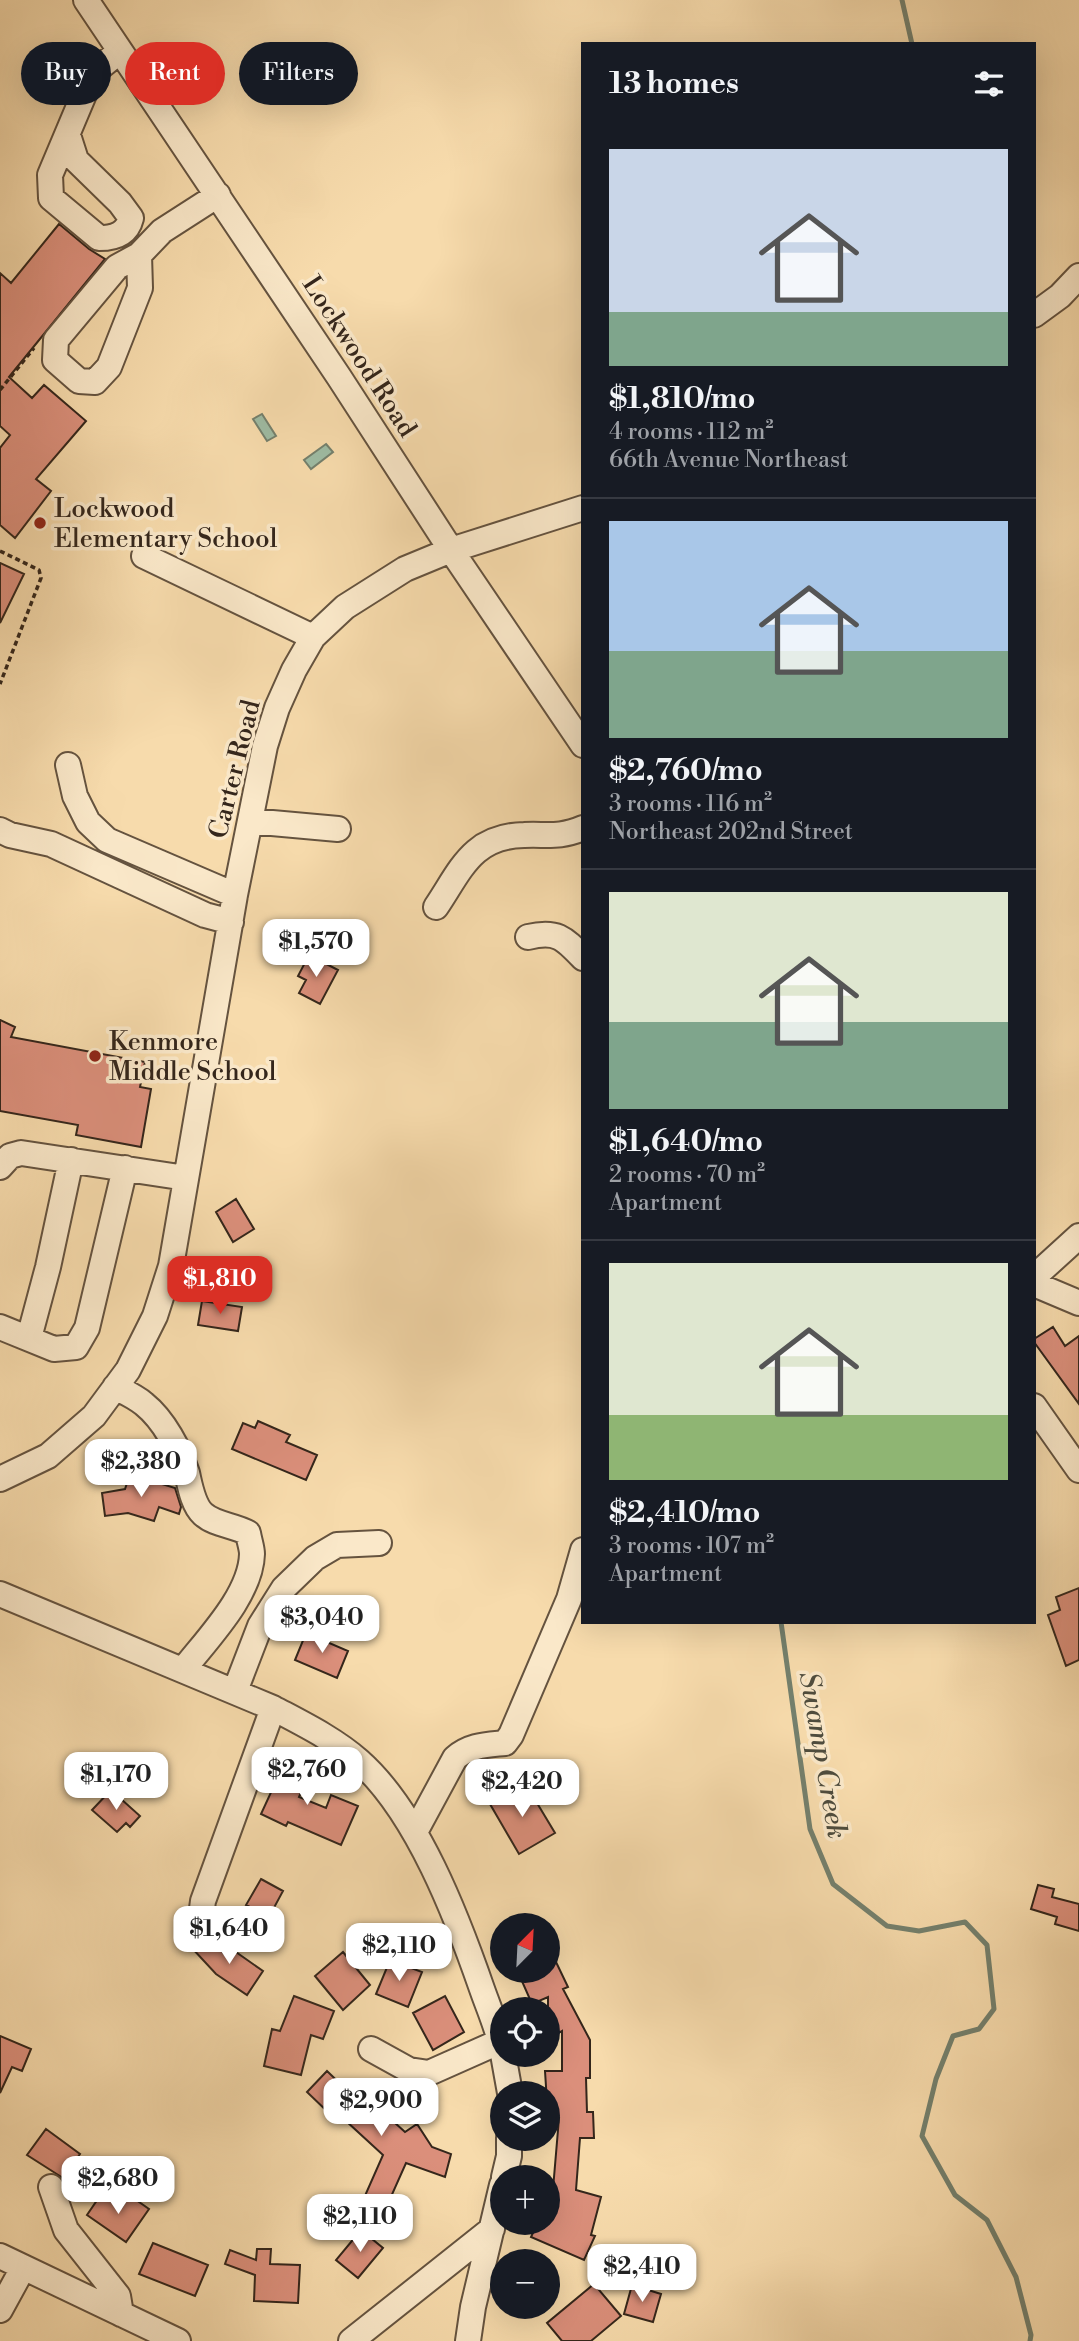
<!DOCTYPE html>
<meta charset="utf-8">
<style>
body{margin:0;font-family:"Libre Bodoni",serif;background:#20242c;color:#f1f3f6;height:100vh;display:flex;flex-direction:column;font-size:26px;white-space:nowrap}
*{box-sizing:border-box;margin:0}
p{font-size:23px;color:#9ea1a6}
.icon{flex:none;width:38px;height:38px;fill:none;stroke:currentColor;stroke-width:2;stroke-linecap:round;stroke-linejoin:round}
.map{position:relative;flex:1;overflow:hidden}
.details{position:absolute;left:581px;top:42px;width:455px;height:1582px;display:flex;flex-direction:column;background:#171b24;border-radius:0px;box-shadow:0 7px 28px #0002}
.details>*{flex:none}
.top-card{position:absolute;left:21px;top:42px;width:455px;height:63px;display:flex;gap:14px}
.needle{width:46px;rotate:24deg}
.controls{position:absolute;left:490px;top:1913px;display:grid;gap:14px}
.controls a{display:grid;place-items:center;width:70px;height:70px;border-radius:50%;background:#171b24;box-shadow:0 7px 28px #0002;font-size:35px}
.price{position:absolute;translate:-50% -60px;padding:0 16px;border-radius:14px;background:#fff;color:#222;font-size:23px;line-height:46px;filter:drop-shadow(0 2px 4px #0008)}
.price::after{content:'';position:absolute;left:50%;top:42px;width:21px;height:16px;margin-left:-10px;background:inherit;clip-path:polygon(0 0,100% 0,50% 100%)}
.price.selected{background:#d93025;color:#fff}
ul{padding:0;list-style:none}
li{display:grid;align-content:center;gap:14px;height:371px;padding:0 28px}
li+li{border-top:2px solid #363941}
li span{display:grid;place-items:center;height:217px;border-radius:0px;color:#555}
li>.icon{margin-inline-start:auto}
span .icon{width:126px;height:126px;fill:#fffc;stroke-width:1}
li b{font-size:30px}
h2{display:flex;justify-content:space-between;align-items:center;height:84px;padding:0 28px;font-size:30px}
.pill{padding:0 24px;border-radius:32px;background:#171b24;box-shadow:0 7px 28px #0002;font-size:24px;line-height:63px}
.pill.selected{background:#d93025;color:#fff}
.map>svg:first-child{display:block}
.water{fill:#9ebca4;stroke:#74806d;stroke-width:2}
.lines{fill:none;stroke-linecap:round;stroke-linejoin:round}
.stream{stroke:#74806d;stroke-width:5}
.building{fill:#db8f7b;stroke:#34261b;stroke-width:2}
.minor-casing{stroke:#65533f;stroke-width:28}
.path{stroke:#34261b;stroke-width:3.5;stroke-dasharray:5 3.5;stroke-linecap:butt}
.minor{stroke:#fae8c9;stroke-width:24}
.poi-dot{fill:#8f2418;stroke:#fae8c9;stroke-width:2.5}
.labels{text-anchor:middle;stroke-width:7;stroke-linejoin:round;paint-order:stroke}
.street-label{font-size:26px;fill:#34261b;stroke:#fae8c9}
.poi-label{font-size:26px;fill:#34261b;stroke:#fae8c9;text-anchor:start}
.water-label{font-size:28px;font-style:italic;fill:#4e4c3d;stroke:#fae8c9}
</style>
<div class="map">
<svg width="1079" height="2341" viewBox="0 0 1079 2341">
<rect width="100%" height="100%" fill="#f7dbac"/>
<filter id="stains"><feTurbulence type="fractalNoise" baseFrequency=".00286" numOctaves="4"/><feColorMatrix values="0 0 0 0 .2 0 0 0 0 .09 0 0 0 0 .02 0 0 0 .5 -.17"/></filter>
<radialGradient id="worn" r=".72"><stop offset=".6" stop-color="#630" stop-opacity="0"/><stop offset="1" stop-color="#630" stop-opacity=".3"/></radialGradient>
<!-- water -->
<path class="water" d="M262,414L276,436L267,441L253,419Z
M326,444L333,452L311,469L304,460Z"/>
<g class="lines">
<!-- stream -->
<path class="stream" d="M902,0L912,44
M781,1622L810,1829L833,1884L887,1926L919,1931L965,1922L987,1945L994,2009L979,2029L953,2036L936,2079L922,2136L955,2195L987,2220L1016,2277L1031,2335L1030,2341"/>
</g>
<!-- building -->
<path class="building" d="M59,224L89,249L105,259L9,377L32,398L44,385L86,421L36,479L51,491L15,538L0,525V448L10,435L0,426V273L11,283Z
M0,563L24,574L0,623Z
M309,955L338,970L320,1004L299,993L306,980L298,976Z
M0,1020L15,1027L11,1037L145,1062L140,1087L151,1089L141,1147L76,1135L78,1125L0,1111Z
M236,1199L254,1229L233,1242L216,1212Z
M202,1301L242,1307L238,1331L198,1325Z
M1053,1327L1065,1346L1079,1336V1404L1034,1342V1339Z
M258,1421L290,1435L286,1442L317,1455L306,1480L232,1449L243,1423L255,1428Z
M130,1474L175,1488L181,1507L179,1514L159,1507L154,1521L128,1513L105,1516L102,1493L125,1489Z
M1079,1588V1660L1066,1666L1048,1615L1060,1610L1056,1597Z
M306,1633L348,1651L337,1678L295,1660Z
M285,1762L310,1773L299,1797L326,1808L331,1795L358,1806L341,1845L288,1822L286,1826L261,1814Z
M525,1783L555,1833L519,1854L490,1804Z
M111,1790L140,1816L130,1827L126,1823L117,1832L92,1810Z
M261,1879L283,1891L269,1917L246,1905Z
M1038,1885L1054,1889L1052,1897L1079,1904V1931L1055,1924L1057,1917L1031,1909Z
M212,1940L228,1958L233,1950L263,1971L247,1995L216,1974L191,1947L197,1941L207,1943Z
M343,1952L370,1985L343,2010L315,1976Z
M390,1960L422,1972L408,2007L376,1994Z
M556,1962L568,1987L563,1989L590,2040V2078H586L587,2112H593L594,2138H580L576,2190L601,2197L591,2235L595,2236L584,2260L531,2237L538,2222H548V2188L553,2189L559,2118H548L545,2071H562V2031L548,2039V1997L532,2004L521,1979L539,1970H548V1966Z
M294,1996L334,2011L323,2039L311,2035L301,2075L264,2066L272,2029L280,2031Z
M445,1996L464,2032L433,2050L413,2013Z
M0,2036L31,2049L22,2071L12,2067L0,2093Z
M327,2071L356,2099L362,2093L405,2132L417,2124L432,2147L451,2154L445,2177L406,2163L386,2208L364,2198L383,2155L334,2110L330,2114L307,2092Z
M46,2129L80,2154L63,2178L27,2155Z
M102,2193L122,2207L129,2195L149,2209L126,2242L87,2215Z
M361,2230L383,2248L358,2278L336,2260Z
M153,2243L208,2265L195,2296L139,2274Z
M257,2249H271L270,2264L300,2265L298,2303L254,2301L255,2275L225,2264L230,2250L256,2260Z
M594,2284L621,2316L591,2341H562L547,2323Z
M632,2285L661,2294L653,2322L624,2314Z"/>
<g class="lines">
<defs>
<path id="minor" d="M86,0L339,377L451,550L583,745
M68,135L76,160L120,203L131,218C127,234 114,238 99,238L51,198L50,175L93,73L120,51
M139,255L140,288L109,367L95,382L79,381L55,360L56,340L117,267L139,255L162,231L218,195
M1034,315L1060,296L1079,276
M144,556L313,637
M68,765L75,796L88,822L107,840L235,895
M250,821L338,829
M0,830L10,835L51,844L205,915L231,922
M436,907C461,870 472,836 524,835C548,834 559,838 583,828
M528,937C557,930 564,938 583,958
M0,1167L10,1156L21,1153L186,1178
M1034,1277L1079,1236
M1034,1284L1079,1303
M0,1327L54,1349L76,1347L87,1328L125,1168
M29,1338L48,1267L71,1160
M115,1387C125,1392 136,1397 144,1404C164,1420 179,1449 187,1473C190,1486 193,1505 203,1514C215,1525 234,1525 248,1533C249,1540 252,1548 252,1554C251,1595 207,1639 183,1670
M1034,1406L1079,1470
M0,1479L48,1456L94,1416L128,1370L155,1316L171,1266L235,895L265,746L277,708L294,670L313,637L345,607L405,569L451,550L583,508
M0,1594L273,1708C303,1724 334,1739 359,1761C417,1812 457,1917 482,1989C489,2009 498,2029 502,2049
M235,1691L260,1626L284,1588L315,1558L337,1545L379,1543
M415,1832L455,1758C470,1745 486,1745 505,1743L511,1735L569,1599L583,1550
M204,1928L201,1916L203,1901L273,1708
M371,2049L409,2070L429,2073L501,2041
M503,2054L510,2093
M504,2177L509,2156V2138
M51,2187L66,2230L118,2296L121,2314
M0,2256L178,2341
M0,2310L23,2268
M351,2341L492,2229
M468,2341L473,2307L502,2185"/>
</defs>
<!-- minor casing -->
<use href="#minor" class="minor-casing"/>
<!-- path -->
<path class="path" d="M0,390L34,348
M0,551L39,570L41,578L0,684"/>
<!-- minor -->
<use href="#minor" class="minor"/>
</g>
<!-- markers -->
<g class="poi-dot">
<circle cx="40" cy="523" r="7"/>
<circle cx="95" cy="1056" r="7"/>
</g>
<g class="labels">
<!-- street labels -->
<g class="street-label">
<text transform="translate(360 356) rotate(57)" y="9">Lockwood Road</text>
<text transform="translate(234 769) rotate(-76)" y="9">Carter Road</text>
</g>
<!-- poi labels -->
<g class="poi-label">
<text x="54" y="517">Lockwood<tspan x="54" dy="30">Elementary School</tspan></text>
<text x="109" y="1050">Kenmore<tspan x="109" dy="30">Middle School</tspan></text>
</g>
<!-- water labels -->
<g class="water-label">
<text transform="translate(824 1755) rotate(80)" y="10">Swamp Creek</text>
</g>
</g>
<rect width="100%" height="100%" filter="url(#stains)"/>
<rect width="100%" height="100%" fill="url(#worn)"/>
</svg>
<div class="controls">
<a><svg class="needle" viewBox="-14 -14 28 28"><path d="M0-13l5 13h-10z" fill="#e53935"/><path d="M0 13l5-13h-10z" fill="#9ea1a6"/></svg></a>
<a><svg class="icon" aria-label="locate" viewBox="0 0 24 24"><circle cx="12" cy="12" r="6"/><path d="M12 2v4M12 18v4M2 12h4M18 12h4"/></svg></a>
<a><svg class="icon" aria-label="layers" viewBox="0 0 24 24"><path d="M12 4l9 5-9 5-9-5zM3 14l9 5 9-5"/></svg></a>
<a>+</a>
<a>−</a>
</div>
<b class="price" style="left:316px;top:979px">$1,570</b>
<b class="price selected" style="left:220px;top:1316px">$1,810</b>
<b class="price" style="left:141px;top:1499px">$2,380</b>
<b class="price" style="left:322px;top:1655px">$3,040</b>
<b class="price" style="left:307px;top:1807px">$2,760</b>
<b class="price" style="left:116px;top:1812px">$1,170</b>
<b class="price" style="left:522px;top:1819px">$2,420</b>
<b class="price" style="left:229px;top:1966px">$1,640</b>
<b class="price" style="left:399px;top:1983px">$2,110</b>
<b class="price" style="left:381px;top:2138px">$2,900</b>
<b class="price" style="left:118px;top:2216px">$2,680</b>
<b class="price" style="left:360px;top:2254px">$2,110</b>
<b class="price" style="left:642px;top:2304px">$2,410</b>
<div class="top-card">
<a class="pill">Buy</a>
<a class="pill selected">Rent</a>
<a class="pill">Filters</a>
</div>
<section class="details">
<h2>13 homes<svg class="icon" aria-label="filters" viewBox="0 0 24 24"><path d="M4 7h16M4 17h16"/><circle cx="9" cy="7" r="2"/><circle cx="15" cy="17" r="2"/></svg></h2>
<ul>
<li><span style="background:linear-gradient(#c9d6e8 75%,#7fa58c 0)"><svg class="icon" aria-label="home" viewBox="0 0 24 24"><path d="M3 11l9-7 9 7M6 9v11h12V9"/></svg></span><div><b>$1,810/mo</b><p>4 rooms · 112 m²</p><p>66th Avenue Northeast</p></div></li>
<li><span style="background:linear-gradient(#a9c7e8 60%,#7fa58c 0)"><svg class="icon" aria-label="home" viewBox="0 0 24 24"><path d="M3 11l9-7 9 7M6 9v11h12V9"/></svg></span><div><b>$2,760/mo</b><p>3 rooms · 116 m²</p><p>Northeast 202nd Street</p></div></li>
<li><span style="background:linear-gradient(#dfe7d0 60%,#7fa58c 0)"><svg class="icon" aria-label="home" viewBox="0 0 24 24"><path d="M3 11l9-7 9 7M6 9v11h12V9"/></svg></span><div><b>$1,640/mo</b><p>2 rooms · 70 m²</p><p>Apartment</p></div></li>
<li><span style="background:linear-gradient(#dfe7d0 70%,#8fb573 0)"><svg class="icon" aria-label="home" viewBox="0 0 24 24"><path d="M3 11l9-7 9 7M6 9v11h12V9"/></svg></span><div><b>$2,410/mo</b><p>3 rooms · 107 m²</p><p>Apartment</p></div></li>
</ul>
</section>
</div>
